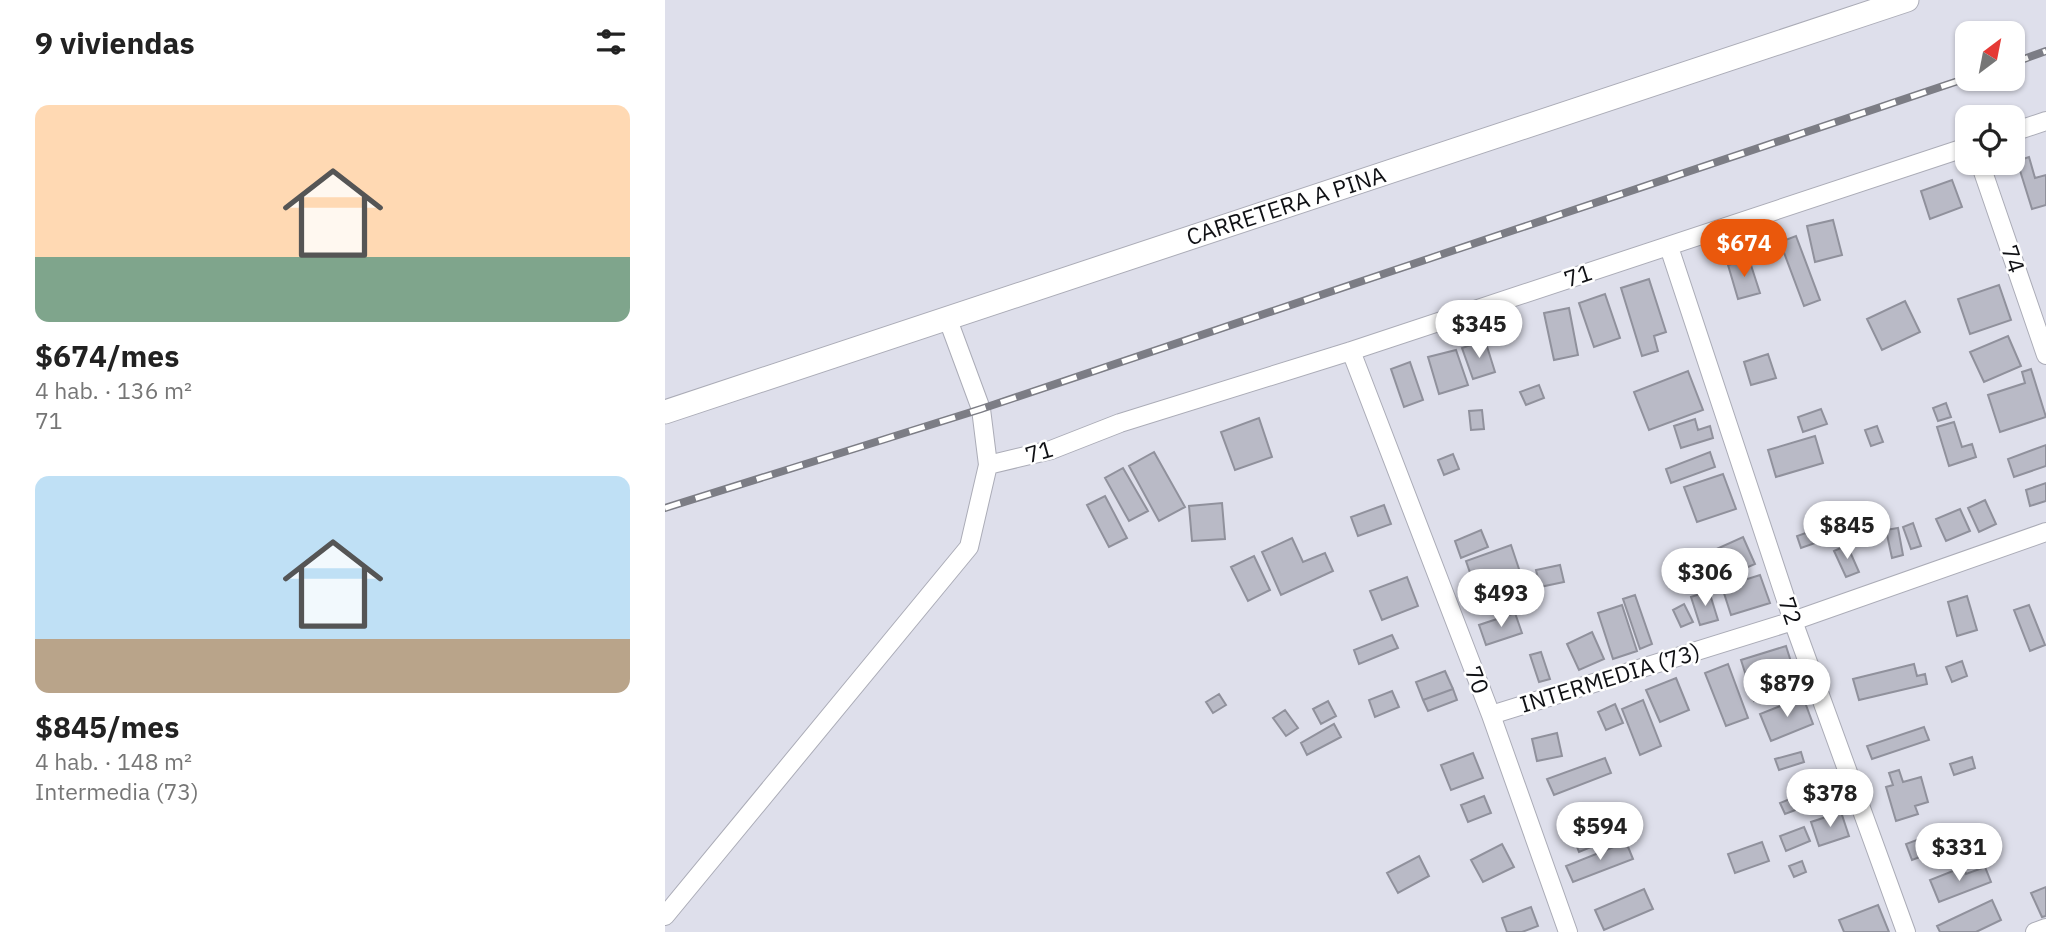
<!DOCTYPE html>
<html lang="es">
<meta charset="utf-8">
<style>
body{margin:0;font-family:"IBM Plex Sans",sans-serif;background:#f2f2f2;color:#222;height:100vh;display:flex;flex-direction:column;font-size:26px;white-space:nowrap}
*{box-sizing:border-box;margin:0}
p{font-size:23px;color:#767676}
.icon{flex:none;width:38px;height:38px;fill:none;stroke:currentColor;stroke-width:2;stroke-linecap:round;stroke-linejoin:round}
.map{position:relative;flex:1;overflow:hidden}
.drawer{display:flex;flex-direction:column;background:#fff;width:665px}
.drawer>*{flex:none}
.needle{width:46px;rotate:32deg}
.fabs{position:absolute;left:1290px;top:21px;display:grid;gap:14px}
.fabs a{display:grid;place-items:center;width:70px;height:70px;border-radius:14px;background:#fff;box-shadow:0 2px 5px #0004;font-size:35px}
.price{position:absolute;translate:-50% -60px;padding:0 16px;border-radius:24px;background:#fff;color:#222;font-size:23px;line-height:46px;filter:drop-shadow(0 2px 4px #0008)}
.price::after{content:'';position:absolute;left:50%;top:42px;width:21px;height:16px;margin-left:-10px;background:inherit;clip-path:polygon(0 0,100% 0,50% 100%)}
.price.on{background:#ea580c;color:#fff}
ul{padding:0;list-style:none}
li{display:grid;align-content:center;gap:14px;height:371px;padding:0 35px}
li span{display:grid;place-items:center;height:217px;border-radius:14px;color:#555}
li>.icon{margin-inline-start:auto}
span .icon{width:126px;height:126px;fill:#fffc;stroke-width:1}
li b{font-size:30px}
h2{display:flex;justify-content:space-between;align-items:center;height:84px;padding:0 35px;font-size:30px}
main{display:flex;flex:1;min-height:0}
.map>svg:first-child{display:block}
.building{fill:#b9bac6;stroke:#90919c;stroke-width:2}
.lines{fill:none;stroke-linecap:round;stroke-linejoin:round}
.minor-casing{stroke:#abacb7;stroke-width:20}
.tertiary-casing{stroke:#abacb7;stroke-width:25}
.minor{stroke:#fff;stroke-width:18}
.tertiary{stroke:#fff;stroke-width:23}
.rail-casing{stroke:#7c7d85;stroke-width:8}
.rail{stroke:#fff;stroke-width:5;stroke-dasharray:16;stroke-linecap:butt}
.labels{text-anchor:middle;stroke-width:5;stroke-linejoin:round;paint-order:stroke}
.street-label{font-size:23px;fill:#101115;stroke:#fff}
</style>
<main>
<section class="drawer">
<h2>9 viviendas<svg class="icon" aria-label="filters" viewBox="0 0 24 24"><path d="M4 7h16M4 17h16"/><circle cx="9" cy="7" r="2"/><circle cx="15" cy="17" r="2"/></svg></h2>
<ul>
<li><span style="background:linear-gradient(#ffd9b3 70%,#7fa58c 0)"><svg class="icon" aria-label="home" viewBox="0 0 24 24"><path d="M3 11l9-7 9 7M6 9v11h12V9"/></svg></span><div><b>$674/mes</b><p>4 hab. · 136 m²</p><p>71</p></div></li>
<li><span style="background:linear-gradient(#bfe0f5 75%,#b9a48a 0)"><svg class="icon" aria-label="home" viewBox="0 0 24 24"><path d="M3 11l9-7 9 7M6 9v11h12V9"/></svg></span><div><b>$845/mes</b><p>4 hab. · 148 m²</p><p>Intermedia (73)</p></div></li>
</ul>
</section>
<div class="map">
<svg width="1381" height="932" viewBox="0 0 1381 932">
<rect width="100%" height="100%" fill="#dedfeb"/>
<!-- building -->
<path class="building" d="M1364,157L1370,178L1381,175V205L1367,209L1352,161Z
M1287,180L1297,207L1265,219L1256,191Z
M1168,220L1177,255L1150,262L1142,226Z
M1131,236L1155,300L1139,306L1115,242Z
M1084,259L1095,293L1073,299L1063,265Z
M984,279L1001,332L989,336L993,351L977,356L956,288Z
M1334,285L1346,320L1305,334L1293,299Z
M940,294L955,338L929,347L914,303Z
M1240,301L1255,332L1217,350L1202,319Z
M904,308L913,355L889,360L879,313Z
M1343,336L1356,366L1319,382L1305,352Z
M820,340L830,372L808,379L797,348Z
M791,350L803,385L774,394L763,357Z
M1103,354L1111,378L1086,385L1079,362Z
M745,362L758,400L739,407L726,369Z
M1366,369L1381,417L1335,432L1323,395L1360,383L1357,372Z
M1023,371L1038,410L984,430L969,392Z
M874,385L879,398L861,405L855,392Z
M1281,403L1286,417L1273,421L1268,408Z
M1156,409L1162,424L1138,432L1133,417Z
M817,410L819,429L806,430L804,411Z
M594,418L607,457L570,470L556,432Z
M1030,419L1033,430L1045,426L1048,438L1016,448L1009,426Z
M1289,422L1297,447L1307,444L1311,457L1284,466L1272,427Z
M1212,426L1218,442L1206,446L1200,430Z
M1150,436L1158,463L1111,477L1103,450Z
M1381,445V466L1349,477L1343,459Z
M489,452L520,507L494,521L464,466Z
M1045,452L1050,467L1006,483L1001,469Z
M788,454L794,469L779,475L773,460Z
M458,468L483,511L464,521L440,478Z
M1058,474L1071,509L1032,522L1019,487Z
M1381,483V501L1365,506L1361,490Z
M440,496L462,538L444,547L422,505Z
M1320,500L1331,524L1314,532L1303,508Z
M557,503L560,539L527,541L524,506Z
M719,505L726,524L693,536L686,517Z
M1295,509L1305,531L1281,541L1271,519Z
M1248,523L1256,546L1246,549L1238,527Z
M1233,528L1238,555L1227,558L1221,530Z
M1152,529L1156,541L1136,548L1132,536Z
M816,530L823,547L796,558L790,541Z
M1078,537L1090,564L1058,578L1047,551Z
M627,538L638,562L660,553L668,571L616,595L597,552Z
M846,545L855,572L810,587L801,561Z
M1182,545L1194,572L1181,577L1169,551Z
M589,556L605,590L583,601L566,567Z
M895,565L899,582L875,587L871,570Z
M1095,575L1105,603L1066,615L1057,587Z
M742,577L753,606L717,620L705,591Z
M1044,591L1053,620L1035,625L1026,597Z
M970,595L987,644L975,649L958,599Z
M1302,596L1312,630L1292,636L1283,602Z
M1019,604L1028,622L1016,627L1008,610Z
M957,605L972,651L948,659L933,613Z
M1364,605L1380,645L1365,651L1349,610Z
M850,613L857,633L821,645L814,625Z
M927,632L939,659L914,670L902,644Z
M727,635L733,648L694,664L689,650Z
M1121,646L1134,687L1089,701L1076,660Z
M876,652L885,679L874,682L865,655Z
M1297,661L1302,676L1287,682L1281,667Z
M1063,664L1083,718L1061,726L1040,673Z
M1249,664L1252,676L1260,674L1262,684L1194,700L1188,679Z
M780,671L788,689L758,700L751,682Z
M1011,678L1024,710L995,722L981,690Z
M788,689L792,700L763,711L758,700Z
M727,691L734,707L710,717L704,700Z
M554,694L561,705L548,713L541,702Z
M1138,697L1148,724L1106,741L1095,714Z
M978,700L996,746L975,755L957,709Z
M663,701L671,716L656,724L648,709Z
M950,704L958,723L941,730L933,712Z
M620,710L633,728L621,736L608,718Z
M669,724L676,737L642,755L636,743Z
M1259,727L1264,740L1207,759L1202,746Z
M892,733L897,756L872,761L867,739Z
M1136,752L1139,762L1114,770L1110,759Z
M808,753L818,778L786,790L776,765Z
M1307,757L1310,768L1289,775L1285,764Z
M940,758L946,773L889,795L882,779Z
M1234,770L1238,782L1256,777L1263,802L1250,806L1253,814L1231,821L1221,787L1228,785L1224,773Z
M1147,790L1152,802L1120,814L1115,803Z
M819,796L826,813L803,822L796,805Z
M1176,812L1184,836L1154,846L1146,822Z
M1139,827L1145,841L1121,851L1115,836Z
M1284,828L1290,844L1247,860L1241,844Z
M931,830L936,843L914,852L909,839Z
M961,842L968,859L908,882L901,866Z
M1097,842L1104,861L1070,873L1063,854Z
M837,844L849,867L818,882L806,860Z
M754,856L764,876L733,893L722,873Z
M1137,861L1141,872L1129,877L1124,866Z
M1298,867L1301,874L1320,867L1326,882L1274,902L1265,880Z
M1381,887V916L1377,917L1366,893Z
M979,889L988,909L939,930L930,910Z
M1327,900L1336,920L1311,932H1275L1272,926Z
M1213,905L1224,932H1179L1174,920Z
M866,907L873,926L857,932H842L837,918Z"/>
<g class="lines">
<defs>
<path id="minor" d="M1348,132L1381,121
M1315,163L1381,355
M1004,247L1128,621L1241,932
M686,351L826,715L903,932
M323,465L386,450L455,423L686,351L1302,147
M826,715L1128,621L1381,532
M0,916L304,547L323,465L316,409L282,317
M1370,932L1381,928"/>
<path id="tertiary" d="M0,412L1242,0"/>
</defs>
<!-- minor casing -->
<use href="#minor" class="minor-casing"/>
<!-- tertiary casing -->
<use href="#tertiary" class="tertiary-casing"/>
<!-- minor -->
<use href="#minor" class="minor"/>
<!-- tertiary -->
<use href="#tertiary" class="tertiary"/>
<defs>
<path id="rail" d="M1348,63L1381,51
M0,508L316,409L1302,78"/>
</defs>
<!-- rail casing -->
<use href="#rail" class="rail-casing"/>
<!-- rail -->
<use href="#rail" class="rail"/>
</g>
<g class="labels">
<!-- street labels -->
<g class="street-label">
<text transform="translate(621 206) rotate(-18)" y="8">CARRETERA A PINA</text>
<text transform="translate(1348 259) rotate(71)" y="8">74</text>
<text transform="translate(913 276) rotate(-18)" y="8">71</text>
<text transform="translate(374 452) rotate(-16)" y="8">71</text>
<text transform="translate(1125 611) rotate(71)" y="8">72</text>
<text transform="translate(945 678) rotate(-17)" y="8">INTERMEDIA (73)</text>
<text transform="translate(812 680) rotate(69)" y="8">70</text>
</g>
</g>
</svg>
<div class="fabs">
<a><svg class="needle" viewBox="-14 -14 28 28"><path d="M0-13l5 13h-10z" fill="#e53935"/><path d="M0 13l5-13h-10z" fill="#767676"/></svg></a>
<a><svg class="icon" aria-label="locate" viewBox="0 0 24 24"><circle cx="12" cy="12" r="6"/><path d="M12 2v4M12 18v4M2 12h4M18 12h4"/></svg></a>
</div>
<b class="price on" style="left:1079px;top:279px">$674</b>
<b class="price" style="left:814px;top:360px">$345</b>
<b class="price" style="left:1182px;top:561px">$845</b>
<b class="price" style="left:1040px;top:608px">$306</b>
<b class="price" style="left:836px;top:629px">$493</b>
<b class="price" style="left:1122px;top:719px">$879</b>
<b class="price" style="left:1165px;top:829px">$378</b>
<b class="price" style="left:935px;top:862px">$594</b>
<b class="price" style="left:1294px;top:883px">$331</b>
</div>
</main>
